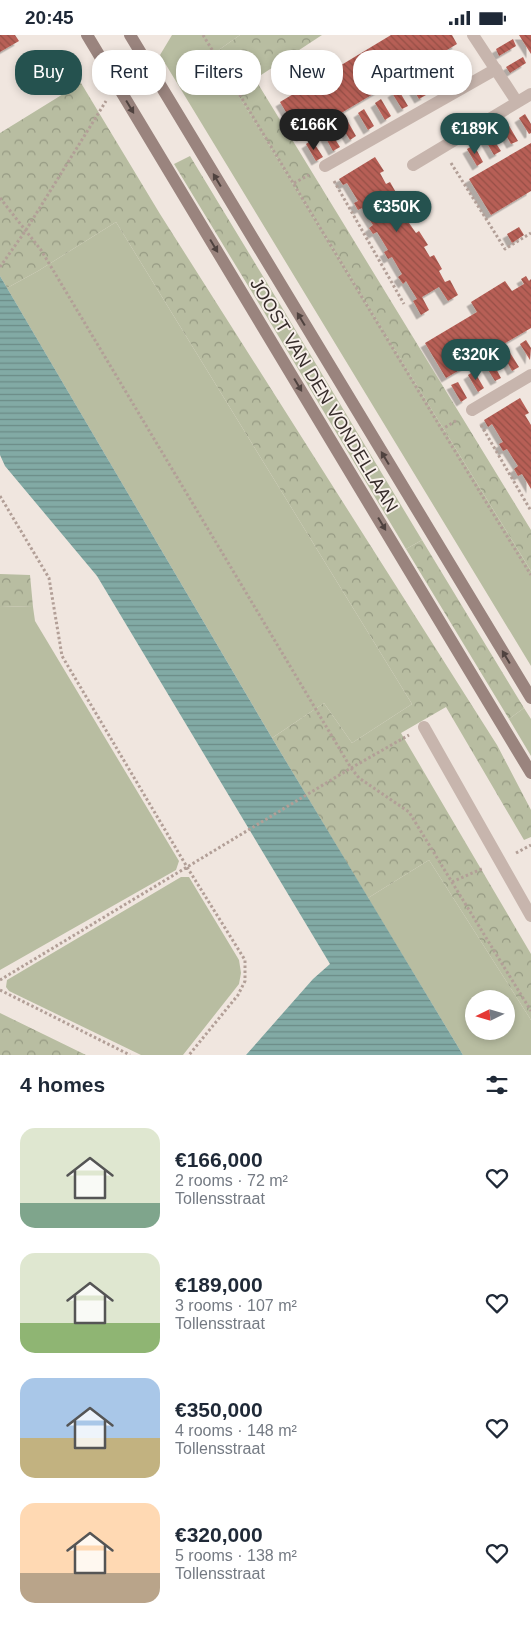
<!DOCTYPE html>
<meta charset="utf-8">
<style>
body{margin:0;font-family:Arial,sans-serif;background:#f6f6f7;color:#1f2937;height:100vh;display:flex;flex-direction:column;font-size:19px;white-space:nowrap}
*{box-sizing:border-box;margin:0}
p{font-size:16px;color:#747a83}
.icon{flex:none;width:28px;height:28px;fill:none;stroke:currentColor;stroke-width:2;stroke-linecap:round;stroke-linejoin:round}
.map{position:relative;height:1020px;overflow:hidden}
.sheet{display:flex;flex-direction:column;background:#fff;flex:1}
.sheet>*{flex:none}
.banner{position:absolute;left:15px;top:15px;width:501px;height:45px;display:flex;gap:10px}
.needle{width:32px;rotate:265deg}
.fabs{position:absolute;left:465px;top:955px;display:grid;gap:10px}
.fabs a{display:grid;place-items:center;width:50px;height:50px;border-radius:50%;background:#fff;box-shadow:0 2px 8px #0003;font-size:25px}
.price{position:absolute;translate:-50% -42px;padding:0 11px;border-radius:18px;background:#25524f;color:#fff;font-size:16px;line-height:32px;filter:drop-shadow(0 1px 2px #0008)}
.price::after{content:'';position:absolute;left:50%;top:30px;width:15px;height:11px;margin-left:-8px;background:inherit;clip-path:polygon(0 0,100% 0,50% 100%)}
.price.on{background:#222;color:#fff}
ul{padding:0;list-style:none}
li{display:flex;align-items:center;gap:15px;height:125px;padding:0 20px}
li span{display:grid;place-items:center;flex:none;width:140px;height:100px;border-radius:15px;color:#555}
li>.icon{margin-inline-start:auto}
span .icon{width:60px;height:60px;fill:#fffc;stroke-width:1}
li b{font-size:21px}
h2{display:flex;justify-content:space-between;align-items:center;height:60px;padding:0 20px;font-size:21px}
.tag{padding:0 18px;border-radius:20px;background:#fff;box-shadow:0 2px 8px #0003;font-size:18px;line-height:45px}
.tag.on{background:#25524f;color:#fff}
.status{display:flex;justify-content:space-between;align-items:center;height:35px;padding:0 25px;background:#fff;direction:ltr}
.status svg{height:14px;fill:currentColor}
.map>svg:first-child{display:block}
.grass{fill:#b8bda1;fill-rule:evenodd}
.forest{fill:url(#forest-crowns)}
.water{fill:url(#water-rules)}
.building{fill:url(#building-back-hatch);filter:url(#shadow)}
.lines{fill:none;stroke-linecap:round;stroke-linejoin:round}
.path{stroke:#b29f97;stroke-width:3;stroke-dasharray:2.5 2.5;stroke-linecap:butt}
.lane{stroke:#c7b5ad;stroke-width:12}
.street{stroke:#c7b5ad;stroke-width:12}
.secondary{stroke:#9a847e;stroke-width:12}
.oneway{fill:#4f423f}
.labels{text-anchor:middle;stroke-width:4;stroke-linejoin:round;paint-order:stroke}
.street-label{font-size:18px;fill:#362c2a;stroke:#f8f0eb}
</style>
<div class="status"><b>20:45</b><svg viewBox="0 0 49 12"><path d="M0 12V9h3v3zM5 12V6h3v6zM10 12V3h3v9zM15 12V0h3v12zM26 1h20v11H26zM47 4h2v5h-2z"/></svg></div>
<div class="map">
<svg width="531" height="1020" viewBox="0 0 531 1020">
<defs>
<pattern id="forest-crowns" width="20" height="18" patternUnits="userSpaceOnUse" patternTransform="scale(1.25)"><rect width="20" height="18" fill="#b8bda1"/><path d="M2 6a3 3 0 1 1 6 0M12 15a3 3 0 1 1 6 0" fill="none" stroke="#969a83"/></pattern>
<pattern id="water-rules" width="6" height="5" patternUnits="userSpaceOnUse" patternTransform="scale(1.25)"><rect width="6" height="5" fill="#82aaa5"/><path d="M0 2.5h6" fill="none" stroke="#6b8b87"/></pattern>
<pattern id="building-back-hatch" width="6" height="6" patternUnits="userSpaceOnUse" patternTransform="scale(1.25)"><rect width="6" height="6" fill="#b75f56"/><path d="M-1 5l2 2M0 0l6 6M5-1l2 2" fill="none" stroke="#964f47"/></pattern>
<filter id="shadow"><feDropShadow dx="-4.5" dy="4.5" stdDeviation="0" flood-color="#0004"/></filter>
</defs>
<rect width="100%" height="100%" fill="#f0e6df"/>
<!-- grass -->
<path class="grass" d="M172,0H240L213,19L531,536V631L160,20Z
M116,187L412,669L352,708L324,668L272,703L7,253L38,236Z
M278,266L422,505L406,514L264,277Z
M0,571L33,572L35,586L179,826L176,835L0,935Z
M524,673L531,684V721L509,684Z
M429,825L531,985V1020H463L368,863ZM474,964H506V996H474Z
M181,842H189L239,925L241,938L239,949L183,1020H141L9,956L6,952L7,945Z"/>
<!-- forest -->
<path class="forest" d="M240,0H322L255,44L531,495V536L213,19Z
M81,48L160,179L497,710L531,775V802L524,805L446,672L401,698L531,919V985L429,825L368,863L272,703L324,668L352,708L412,669L116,187L38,236L7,253L0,241V98Z
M190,121L278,266L264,277L174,129Z
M422,505L524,673L509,684L406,514Z
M0,539L30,540L33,572L0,571Z
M0,978L86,1020H0Z"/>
<!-- water -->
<path class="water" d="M0,241L272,703L463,1020H246L313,944L330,929L97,541L5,431L0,420Z"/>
<!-- building -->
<path class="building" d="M0,0H15L19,6L0,17Z
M391,0H452L457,9L301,102L280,67Z
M519,0H531V19Z
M513,4L516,11L499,21L496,14Z
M297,16L302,25L286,35L280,26Z
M523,22L526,28L510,38L506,32Z
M450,23L460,39L454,43L444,27Z
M433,33L443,50L437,54L426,37Z
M415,44L426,60L419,64L409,47Z
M398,54L408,71L402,74L392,58Z
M381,64L391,81L385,85L375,68Z
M364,74L374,91L368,95L358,78Z
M525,79L531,89V98L529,99L519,83Z
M347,85L356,101L350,105L340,89Z
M508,89L518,106L511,109L502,93Z
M330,96L340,112L333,116L324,100Z
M490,99L501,116L494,120L484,103Z
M312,105L323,122L316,126L306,109Z
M531,108V156L491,180L469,144Z
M474,110L483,127L477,131L467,114Z
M375,122L384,136L380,138L386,149L390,147L398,161L395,163L401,173L405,171L413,185L409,188L416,198L419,196L428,210L424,212L430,222L434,220L442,234L439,236L445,247L450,245L458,260L448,266L439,252L422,262L429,275L421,280L413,266L417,264L406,246L403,249L398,242L402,239L392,222L388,224L384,217L388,215L377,197L373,199L369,193L373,190L362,173L358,175L354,168L358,166L347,148L343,150L339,144Z
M519,192L524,200L512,208L507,199Z
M526,241L529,246L531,244V293L446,343L425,308L477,277L471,267L505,246L512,256L524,249L521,244Z
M526,305L531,313L530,325L520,309Z
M509,316L519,332L512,336L503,319Z
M492,326L501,343L495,346L485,330Z
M474,336L484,353L478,357L468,340Z
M458,347L467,363L461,367L451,350Z
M520,363L529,378L525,380L531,390V454L522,439L518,441L514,434L518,431L507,414L503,416L499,409L503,407L492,389L488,392L484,385Z"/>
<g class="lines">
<!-- path -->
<path class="path" d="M203,0C313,179 420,361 531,540
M451,128L505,214L531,198
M334,146L404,269
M294,148L309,140
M0,163L41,215L351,733L359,743L409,777L531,976
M0,232L26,195L106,66
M481,390L531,476
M441,395L457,385
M0,461L49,543L62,621L187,832L245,925V946L238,960L189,1020
M516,818L531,810
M452,847L484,833
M0,945L351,733L409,700
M0,955L130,1020"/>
<!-- lane -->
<path class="lane" d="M424,692L531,881"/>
<!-- street -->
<path class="street" d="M473,0L517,67
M413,130L531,59
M325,131L496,34
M472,375L531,340"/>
<!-- secondary -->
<path class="secondary" d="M87,0L531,738
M130,0L531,663"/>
</g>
<!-- one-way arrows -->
<defs><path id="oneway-solid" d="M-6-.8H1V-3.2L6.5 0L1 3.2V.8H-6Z" transform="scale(1.25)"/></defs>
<g class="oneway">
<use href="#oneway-solid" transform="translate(130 72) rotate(59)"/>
<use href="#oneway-solid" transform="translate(217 145) rotate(-121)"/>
<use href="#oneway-solid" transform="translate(214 211) rotate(59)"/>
<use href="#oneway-solid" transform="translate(301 284) rotate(-121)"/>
<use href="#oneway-solid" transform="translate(298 350) rotate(59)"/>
<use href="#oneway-solid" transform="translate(385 423) rotate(-121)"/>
<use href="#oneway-solid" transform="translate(382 489) rotate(59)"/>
<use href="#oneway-solid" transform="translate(506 622) rotate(-121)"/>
</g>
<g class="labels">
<!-- street labels -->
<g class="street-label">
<text transform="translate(324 360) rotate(59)" y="6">JOOST VAN DEN VONDELLAAN</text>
</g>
</g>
</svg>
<div class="fabs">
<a><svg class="needle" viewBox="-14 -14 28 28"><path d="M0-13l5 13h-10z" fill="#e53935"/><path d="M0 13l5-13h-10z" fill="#747a83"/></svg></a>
</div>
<b class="price on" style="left:314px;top:116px">€166K</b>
<b class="price" style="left:475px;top:120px">€189K</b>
<b class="price" style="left:397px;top:198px">€350K</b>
<b class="price" style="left:476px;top:346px">€320K</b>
<div class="banner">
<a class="tag on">Buy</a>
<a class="tag">Rent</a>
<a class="tag">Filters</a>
<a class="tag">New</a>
<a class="tag">Apartment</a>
</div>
</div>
<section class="sheet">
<h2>4 homes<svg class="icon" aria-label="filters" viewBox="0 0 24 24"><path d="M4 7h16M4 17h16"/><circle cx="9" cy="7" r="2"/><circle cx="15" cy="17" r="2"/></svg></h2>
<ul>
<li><span style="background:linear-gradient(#dfe7d0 75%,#7fa58c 0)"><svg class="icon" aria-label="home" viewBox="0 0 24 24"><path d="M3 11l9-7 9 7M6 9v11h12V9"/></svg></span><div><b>€166,000</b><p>2 rooms · 72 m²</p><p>Tollensstraat</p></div><svg class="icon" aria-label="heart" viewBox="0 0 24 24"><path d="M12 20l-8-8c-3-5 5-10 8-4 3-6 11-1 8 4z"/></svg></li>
<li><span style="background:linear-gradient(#dfe7d0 70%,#8fb573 0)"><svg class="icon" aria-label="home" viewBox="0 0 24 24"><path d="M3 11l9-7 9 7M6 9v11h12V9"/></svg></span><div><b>€189,000</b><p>3 rooms · 107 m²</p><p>Tollensstraat</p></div><svg class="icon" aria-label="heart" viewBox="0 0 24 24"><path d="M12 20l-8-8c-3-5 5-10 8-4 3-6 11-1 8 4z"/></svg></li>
<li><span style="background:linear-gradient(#a9c7e8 60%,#c2b280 0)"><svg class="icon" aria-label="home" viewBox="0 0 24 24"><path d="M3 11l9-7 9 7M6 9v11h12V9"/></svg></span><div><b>€350,000</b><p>4 rooms · 148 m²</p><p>Tollensstraat</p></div><svg class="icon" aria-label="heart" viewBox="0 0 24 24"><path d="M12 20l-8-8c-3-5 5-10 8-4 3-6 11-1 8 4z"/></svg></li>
<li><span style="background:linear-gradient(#ffd9b3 70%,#b9a48a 0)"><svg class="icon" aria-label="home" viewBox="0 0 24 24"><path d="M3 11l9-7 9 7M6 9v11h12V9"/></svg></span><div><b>€320,000</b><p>5 rooms · 138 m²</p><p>Tollensstraat</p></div><svg class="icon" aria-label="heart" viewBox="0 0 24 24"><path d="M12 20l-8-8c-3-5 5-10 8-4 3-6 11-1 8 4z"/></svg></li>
</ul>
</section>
